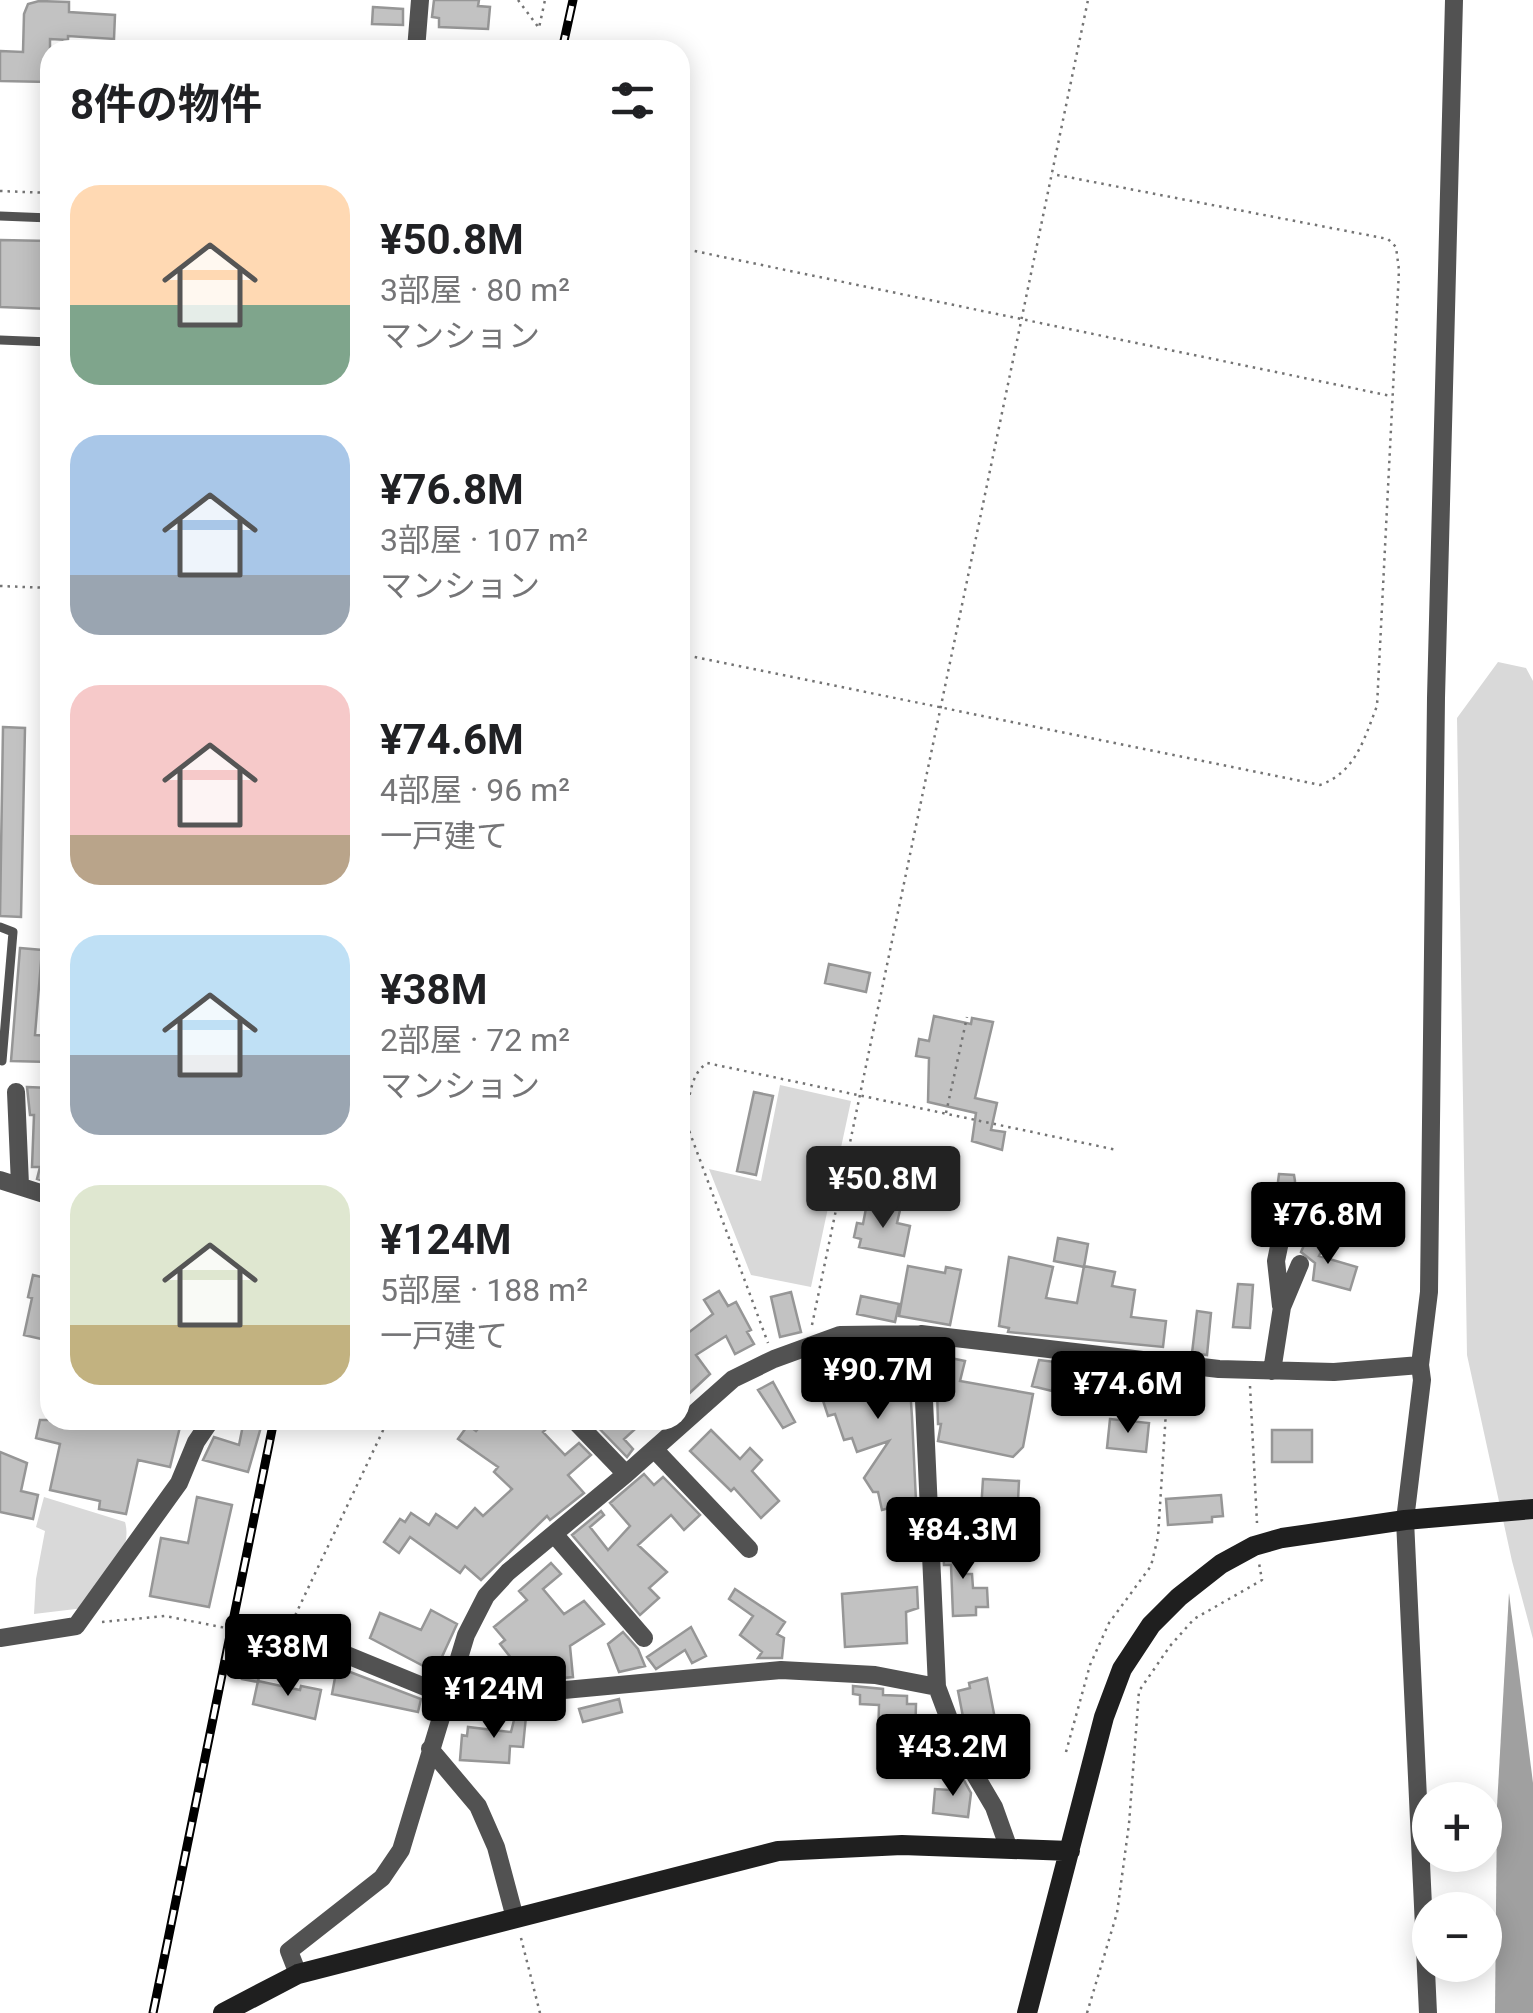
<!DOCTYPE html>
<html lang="ja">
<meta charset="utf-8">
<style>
body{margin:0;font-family:Roboto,"Noto Sans JP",sans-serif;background:#f2f2f2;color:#202124;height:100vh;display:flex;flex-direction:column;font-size:38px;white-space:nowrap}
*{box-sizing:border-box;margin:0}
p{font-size:32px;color:#757577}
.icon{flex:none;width:55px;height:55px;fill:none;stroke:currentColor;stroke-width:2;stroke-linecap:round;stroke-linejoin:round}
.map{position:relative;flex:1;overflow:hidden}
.details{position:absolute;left:40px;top:40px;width:650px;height:1390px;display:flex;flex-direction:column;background:#fff;border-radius:30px;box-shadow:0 5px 25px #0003}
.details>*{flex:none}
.buttons{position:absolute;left:1412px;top:1782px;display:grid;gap:20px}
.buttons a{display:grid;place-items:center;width:90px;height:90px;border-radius:50%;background:#fff;box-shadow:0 5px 25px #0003;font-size:50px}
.price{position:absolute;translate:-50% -85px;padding:0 22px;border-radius:10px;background:#000;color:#fff;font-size:32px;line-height:65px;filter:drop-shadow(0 2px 5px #0008)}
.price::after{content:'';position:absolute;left:50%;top:60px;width:30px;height:22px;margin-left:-15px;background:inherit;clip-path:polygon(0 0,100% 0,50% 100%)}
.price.active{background:#222;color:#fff}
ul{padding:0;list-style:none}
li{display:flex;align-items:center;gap:30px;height:250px;padding:0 30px}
li span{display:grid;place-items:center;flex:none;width:280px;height:200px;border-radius:30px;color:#555}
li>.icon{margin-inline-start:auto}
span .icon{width:120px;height:120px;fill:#fffc;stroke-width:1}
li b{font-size:42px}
h2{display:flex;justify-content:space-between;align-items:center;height:120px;padding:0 30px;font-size:42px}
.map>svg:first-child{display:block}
.green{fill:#d9d9d9}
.water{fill:#a0a0a0}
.building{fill:#c2c2c2;stroke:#969696;stroke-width:2.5}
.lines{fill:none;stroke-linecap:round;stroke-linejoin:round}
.path{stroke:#747474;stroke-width:2.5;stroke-dasharray:2.5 5;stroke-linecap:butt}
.lane{stroke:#525252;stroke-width:9}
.street{stroke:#525252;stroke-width:18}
.secondary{stroke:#1f1f1f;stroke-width:20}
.rail-casing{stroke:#000;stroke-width:9}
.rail{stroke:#fff;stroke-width:5;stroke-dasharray:15;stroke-linecap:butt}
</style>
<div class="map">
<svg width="1533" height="2013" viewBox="0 0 1533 2013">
<rect width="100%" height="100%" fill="#fff"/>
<!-- green -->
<path class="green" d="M1498,662L1526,668L1533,681V1639L1512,1561L1467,1355L1457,718Z
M780,1085L851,1101L811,1287L751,1275L709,1169L761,1181Z
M44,1497L125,1522C134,1553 101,1585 84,1608L34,1614L36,1579L45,1531L36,1527Z"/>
<!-- water -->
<path class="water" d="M1509,1593L1533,1783V2013H1495L1497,1806Z"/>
<!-- building -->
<path class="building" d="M434,0H479L478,6L490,7L488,29L439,27V18L432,17Z
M39,1L69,2V12L115,15L114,39L68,36V40L50,39V82L0,81V51L23,52L24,14L28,4Z
M373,7L403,9V25L372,24Z
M0,240L50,241V309L0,307Z
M3,727L25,728L21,917L0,916Z
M20,948L42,950L35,1035L50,1036V1062L11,1061Z
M829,964L870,973L866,992L825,983Z
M934,1016L971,1024L972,1018L993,1022L975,1098L997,1103L991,1130L1005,1132L1002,1150L972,1141L976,1113L928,1102L929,1058L916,1056L919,1039L929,1041Z
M27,1087L50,1088V1183L37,1179L40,1167H32L34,1115H30Z
M754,1092L773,1096L756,1175L737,1171Z
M1279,1174L1294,1175L1295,1181L1291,1218L1280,1215L1273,1220Z
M867,1203L900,1210L897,1223L910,1226L904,1256L859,1247L861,1239L854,1237L857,1223L863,1224Z
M1308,1236L1325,1244L1319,1256L1357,1267L1350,1290L1313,1280L1315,1263L1301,1252Z
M1058,1238L1088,1244L1084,1267L1054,1261Z
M1009,1257L1053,1267L1046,1298L1077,1303L1084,1266L1115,1272L1112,1286L1135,1290L1131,1317L1166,1321L1163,1347L1008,1332L1009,1328L999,1326Z
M908,1266L945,1273L946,1267L961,1270L950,1325L899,1316Z
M33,1275L50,1279V1341L24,1335L32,1298L28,1297Z
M1238,1284L1253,1285L1250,1328L1233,1327Z
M719,1291L728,1306L736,1302L751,1330L747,1332L754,1344L735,1354L726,1336L696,1355L710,1374L680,1402V1339L713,1314L704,1300Z
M791,1292L801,1332L780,1337L771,1297Z
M861,1296L899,1304L895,1322L857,1314Z
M1197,1311L1211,1313L1207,1355L1192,1353Z
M875,1347H889L890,1354L901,1352L902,1360L908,1359L912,1417L916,1501L882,1510L878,1492H873L864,1478L889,1441L857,1452L852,1438L844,1440L835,1414L828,1416L815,1376L837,1369L839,1377L852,1372L854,1378L877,1370Z
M936,1355L965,1361L960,1381L1033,1394L1023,1447L1013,1457L938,1441L941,1424H938Z
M1039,1360L1096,1367L1090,1389L1055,1380L1052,1391L1032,1386Z
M773,1382L795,1422L783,1428L758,1390Z
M1110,1419L1149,1423L1146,1452L1107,1448Z
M40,1420H170L181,1423L170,1467L138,1460L126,1514L99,1509L100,1501L50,1490L60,1444L36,1438Z
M244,1420H263L248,1472L203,1460L214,1437L239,1445Z
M486,1420H555L543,1432L565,1455L579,1443L591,1455L568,1475L584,1493L550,1520L547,1516L481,1580L465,1566L460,1573L410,1537L399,1553L384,1542L400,1519L405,1522L411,1513L429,1525L436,1514L457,1528L475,1508L483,1516L512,1489L494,1472L498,1467L458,1439L468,1425L476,1431Z
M591,1420H645L624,1439L633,1449L627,1457Z
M711,1430L740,1459L750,1448L762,1460L752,1471L779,1501L761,1518L734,1488L731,1491L690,1451Z
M1272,1430H1312V1462H1272Z
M0,1452L27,1463L21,1491L38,1495L33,1519L0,1512Z
M644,1474L654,1485L663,1477L700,1515L684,1530L671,1515L638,1545L667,1572L649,1588L659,1598L640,1615L572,1535L601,1511L604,1515L590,1527L608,1550L630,1526L610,1503Z
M983,1479L1019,1481L1018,1501H1013V1508L1004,1512L981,1511Z
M1221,1495L1223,1516L1212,1517V1522L1168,1525L1166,1499Z
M197,1497L232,1505L209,1607L150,1596L161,1538L188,1543Z
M962,1537L964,1574H972L973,1588H987L988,1607H976V1615L953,1616L951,1565H944L943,1547L950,1546L949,1538Z
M551,1563L561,1574L543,1589L564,1614L584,1601L604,1624L570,1646L573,1677L487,1685L486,1672L519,1668L500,1644L505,1640L494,1627L527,1600L519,1591Z
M917,1587L918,1608L906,1612L907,1643L845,1647L842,1594Z
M735,1589L785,1622L777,1634L784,1638L782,1658H758L762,1652L740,1635L753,1616L729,1599Z
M431,1610L457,1624L435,1672L370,1638L380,1613L421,1630Z
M691,1627L706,1656L692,1663L685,1650L656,1669L647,1657Z
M623,1632L638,1649L645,1666L619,1672L608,1644Z
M245,1644L265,1648L258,1682L242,1679L245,1666L241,1665Z
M337,1667L421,1699L418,1712L332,1694Z
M987,1678L997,1729L990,1731L996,1760L983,1763L971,1728L966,1729L964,1722L958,1691L970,1688L969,1683Z
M258,1681L300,1690L301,1686L321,1690L315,1719L253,1704Z
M853,1686L883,1689V1695L907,1696V1704H916L915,1739H878L879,1705L860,1704V1695L853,1694Z
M619,1699L622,1712L583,1722L579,1709Z
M527,1706L523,1747L510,1746L509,1763L460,1760L462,1735L467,1736L468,1727L511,1732L516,1712L514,1707Z
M961,1775L971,1793L968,1817L933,1813L935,1789L950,1790L951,1782Z"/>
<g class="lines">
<!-- path -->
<path class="path" d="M518,0L539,28L545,0
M0,191L50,193
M680,248L1391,396
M0,586L50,588
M680,654L1320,785C1356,772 1364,739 1377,706L1399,270L1396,247L1388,239L1052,174
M946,1113L967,1017
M684,1117L768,1343
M680,1123C693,1103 686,1078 707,1063L1117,1150
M812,1325L1088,0
M1250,1386L1257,1523
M102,1622L165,1616L267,1636
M292,1622L388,1420
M1066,1752L1090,1665L1109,1623L1151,1566L1158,1537L1168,1380
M521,1938L540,2013
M1087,2013L1117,1913L1129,1824L1139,1691L1170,1646L1194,1619L1262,1580L1259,1563"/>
<!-- lane -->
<path class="lane" d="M0,216L50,218
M0,340L50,342
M0,927L13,932L2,1061"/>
<!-- street -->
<path class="street" d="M416,50L420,0
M16,1092L20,1185
M0,1180L50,1196
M1281,1306L1276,1261L1283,1227
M921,1334L937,1687L961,1751L994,1807L1009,1849
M1272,1371L1282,1307L1300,1264
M574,1420L626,1474
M654,1449L749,1549
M554,1534L644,1638
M0,1638L76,1626L179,1483L196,1442L211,1420
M283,1641L337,1651L447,1696
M445,1701L781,1670L875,1675L937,1687
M430,1749L478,1806L496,1847L515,1918
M298,1974L289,1951L382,1878L401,1850L466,1635L486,1596L508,1572L626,1474L733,1379L774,1359L840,1335L921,1334L1219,1369L1334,1372L1420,1365
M1428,2013L1405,1520L1422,1380L1420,1365L1429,1292L1436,698L1454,0"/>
<!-- secondary -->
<path class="secondary" d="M223,2013L298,1974L778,1851L902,1845L1070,1851
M1027,2013L1104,1717L1122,1669L1151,1625L1179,1597L1221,1564L1254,1546L1282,1538L1405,1520L1533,1509"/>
<defs>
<path id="rail" d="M562,50L573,0
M153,2013L274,1420"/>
</defs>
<!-- rail casing -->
<use href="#rail" class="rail-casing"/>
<!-- rail -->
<use href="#rail" class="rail"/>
</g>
</svg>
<div class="buttons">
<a>+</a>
<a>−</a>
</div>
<b class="price active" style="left:883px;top:1231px">¥50.8M</b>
<b class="price" style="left:1328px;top:1267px">¥76.8M</b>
<b class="price" style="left:878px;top:1422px">¥90.7M</b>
<b class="price" style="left:1128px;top:1436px">¥74.6M</b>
<b class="price" style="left:963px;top:1582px">¥84.3M</b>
<b class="price" style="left:288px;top:1699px">¥38M</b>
<b class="price" style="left:494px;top:1741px">¥124M</b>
<b class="price" style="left:953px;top:1799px">¥43.2M</b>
<section class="details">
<h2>8件の物件<svg class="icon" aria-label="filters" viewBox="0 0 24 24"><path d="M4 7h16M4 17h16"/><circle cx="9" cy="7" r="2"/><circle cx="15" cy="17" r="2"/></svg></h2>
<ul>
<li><span style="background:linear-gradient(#ffd9b3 60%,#7fa58c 0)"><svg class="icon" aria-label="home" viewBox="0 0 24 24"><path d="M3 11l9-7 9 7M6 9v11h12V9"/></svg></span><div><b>¥50.8M</b><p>3部屋 · 80 m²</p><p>マンション</p></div></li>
<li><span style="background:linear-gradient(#a9c7e8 70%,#9aa5b1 0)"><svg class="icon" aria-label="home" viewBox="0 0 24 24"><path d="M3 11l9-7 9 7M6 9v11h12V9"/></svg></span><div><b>¥76.8M</b><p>3部屋 · 107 m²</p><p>マンション</p></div></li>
<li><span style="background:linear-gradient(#f6c9c9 75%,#b9a48a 0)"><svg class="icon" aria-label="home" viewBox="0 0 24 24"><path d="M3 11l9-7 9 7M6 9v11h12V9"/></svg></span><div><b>¥74.6M</b><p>4部屋 · 96 m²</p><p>一戸建て</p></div></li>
<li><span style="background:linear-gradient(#bfe0f5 60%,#9aa5b1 0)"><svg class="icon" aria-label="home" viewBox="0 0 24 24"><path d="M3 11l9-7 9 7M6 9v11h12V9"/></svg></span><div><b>¥38M</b><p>2部屋 · 72 m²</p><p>マンション</p></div></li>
<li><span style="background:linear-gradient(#dfe7d0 70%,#c2b280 0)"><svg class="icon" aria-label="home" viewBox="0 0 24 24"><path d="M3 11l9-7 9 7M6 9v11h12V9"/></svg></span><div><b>¥124M</b><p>5部屋 · 188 m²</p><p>一戸建て</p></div></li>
</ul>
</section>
</div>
